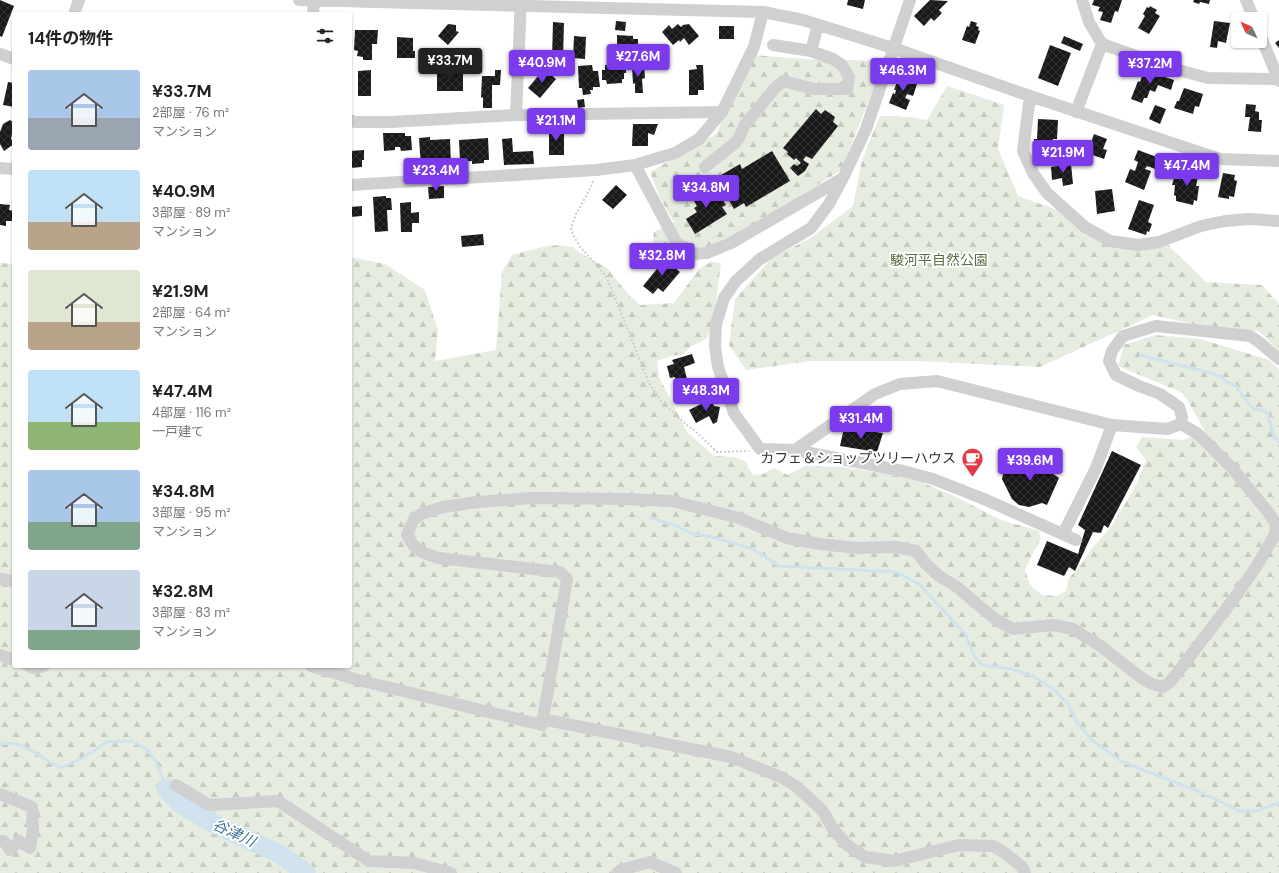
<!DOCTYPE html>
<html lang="ja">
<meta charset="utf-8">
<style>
body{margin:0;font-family:"DM Sans","Noto Sans JP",sans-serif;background:#f6f6f6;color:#222;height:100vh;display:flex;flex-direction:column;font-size:15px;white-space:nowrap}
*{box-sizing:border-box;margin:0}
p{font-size:13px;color:#767676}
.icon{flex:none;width:22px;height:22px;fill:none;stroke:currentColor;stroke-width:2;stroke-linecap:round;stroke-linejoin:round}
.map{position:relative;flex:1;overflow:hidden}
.sheet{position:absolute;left:12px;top:12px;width:340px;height:656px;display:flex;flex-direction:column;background:#fff;border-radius:4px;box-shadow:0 1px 3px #0004}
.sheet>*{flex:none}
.needle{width:26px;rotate:314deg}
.controls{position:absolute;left:1231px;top:12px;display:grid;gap:8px}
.controls a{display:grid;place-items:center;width:36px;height:36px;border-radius:4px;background:#fff;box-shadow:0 1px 3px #0004;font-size:20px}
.price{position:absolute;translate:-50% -34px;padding:0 9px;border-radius:4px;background:#7c3aed;color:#fff;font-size:13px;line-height:26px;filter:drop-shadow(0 1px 2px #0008)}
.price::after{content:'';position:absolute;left:50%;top:24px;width:12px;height:9px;margin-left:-6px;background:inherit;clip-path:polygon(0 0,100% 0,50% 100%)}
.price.active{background:#222;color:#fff}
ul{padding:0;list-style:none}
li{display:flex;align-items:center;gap:12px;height:100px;padding:0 16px}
li span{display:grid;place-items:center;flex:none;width:112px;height:80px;border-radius:4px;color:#555}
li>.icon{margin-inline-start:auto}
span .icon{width:48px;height:48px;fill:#fffc;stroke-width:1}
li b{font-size:17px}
h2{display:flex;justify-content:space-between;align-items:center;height:48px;padding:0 16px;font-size:17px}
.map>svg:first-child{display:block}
.forest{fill:url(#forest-firs)}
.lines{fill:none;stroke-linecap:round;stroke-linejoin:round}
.stream{stroke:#cfe2ee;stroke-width:3}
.river{stroke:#cfe2ee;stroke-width:19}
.building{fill:url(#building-cross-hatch)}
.path{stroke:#cdcdcd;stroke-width:2;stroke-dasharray:2 2;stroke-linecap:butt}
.minor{stroke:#d0d0d0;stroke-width:12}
.labels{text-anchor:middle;stroke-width:4;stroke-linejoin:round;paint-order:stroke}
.park-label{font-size:14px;fill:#56703f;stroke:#fff}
.poi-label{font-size:14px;fill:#333;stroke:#fff;text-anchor:end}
.water-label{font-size:15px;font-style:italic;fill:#3f7597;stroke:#fff}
</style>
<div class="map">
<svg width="1279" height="873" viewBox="0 0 1279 873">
<defs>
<pattern id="forest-firs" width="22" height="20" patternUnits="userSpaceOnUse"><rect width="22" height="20" fill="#e6ecdf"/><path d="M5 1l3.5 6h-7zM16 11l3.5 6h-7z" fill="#c6cbc0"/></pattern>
<pattern id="building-cross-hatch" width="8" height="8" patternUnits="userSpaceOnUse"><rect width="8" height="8" fill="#1a1a1a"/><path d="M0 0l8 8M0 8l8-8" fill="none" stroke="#333"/></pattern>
</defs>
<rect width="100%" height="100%" fill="#fff"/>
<!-- forest -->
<path class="forest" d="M754,55L805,59L882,61L874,88L841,170L703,258L687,265L651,256L654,232L674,222L661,200L650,172L716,134Z
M947,86L1004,105L998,149L1018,196L1060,211L1138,248L1166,243L1206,282L1262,285L1279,304V351L1259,331L1211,328L1153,315L1040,367L920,361H810L746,370L729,345L735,299L771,259L812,237L853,206L862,160L880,116L909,117L927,120Z
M559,245L573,247L580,253L607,268L627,293L640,305L674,303L699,269L711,262L721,263L713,325L706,339L690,347L684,354L671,356L657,361L659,377L687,432L714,456L734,457L745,461L752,474L761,475L774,468L787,475L805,466L843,467L888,474L916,480L952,495L1001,520L1039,531L1041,539L1035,549L1025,570L1030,585L1042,595L1057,596L1066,591L1069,578L1080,566L1093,547L1111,527L1137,483L1146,460L1136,447L1142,437L1183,440L1205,431L1183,393L1118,366L1124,345L1155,335L1201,339L1269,360L1279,369V873H0V263L14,264V666H350V257L385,264L425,290L438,330L435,361L496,350L502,272L512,255L542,247Z"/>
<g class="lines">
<!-- stream -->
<path class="stream" d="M1140,355L1211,373L1222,377L1228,383L1235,385L1248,403L1254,409L1263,410L1268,414L1273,434L1279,443
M651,518L674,525L693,534L708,536L753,549L779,566L896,572L919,584L966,635L974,656L982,665L1011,669L1033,676L1053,689L1068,704L1078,724L1093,741L1121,761L1200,792L1240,811H1256L1279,803
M0,744C5,744 11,742 16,744C32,748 46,761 61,768L84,757L107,742L132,741L147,750L156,761L166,788"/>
<!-- river -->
<path class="river" d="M166,788L179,803L214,824L278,853L306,873"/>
</g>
<!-- building -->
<path class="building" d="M0,0L14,6L2,37L0,36Z
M848,0H865L863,9L847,5Z
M930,0L948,1L939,10L942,13L934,21L931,18L924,26L914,16Z
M1094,0H1122L1118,12L1115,11L1111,23L1100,20L1103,12L1098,11L1100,7L1092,5Z
M1194,0H1210L1209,4L1200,2L1199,4L1193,2Z
M1150,6L1157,10L1155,13L1160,16L1149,34L1138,28L1145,16L1143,14L1147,7L1149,8Z
M616,21L626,22L625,31L615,30Z
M971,21L977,23L976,26L979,27L978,30L980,31L975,44L962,40L967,26L969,27Z
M1214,21L1230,23L1226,43L1218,41L1217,48L1210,47Z
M553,22L564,23L563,59L552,58Z
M448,24L456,25V31L459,32L448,45L438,36Z
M678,24L681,27L683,25L689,24L699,36L689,45L684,38L680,42L679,40L673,45L662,32L669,25L672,29Z
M719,26H734V39H719Z
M355,30H378L377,44H372V60H363V57L357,56L358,51L354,50Z
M617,35L633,36V39H638V50H629V51H631V58H619V54H617Z
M574,36L586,37L585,59L573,58Z
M1064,36L1083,44L1080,51L1061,43Z
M397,37L413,38V51H415V58H397Z
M1279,40V48L1275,43Z
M1050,45L1071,53L1058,86L1038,78Z
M626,64V73H624V79H622V83L607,84L606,80H602V70H605V65Z
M592,65L593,71H598L600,87H593V90H590L591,94L583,95L582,88H579L578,66Z
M696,65H703L704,90H698V95H689V70L697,69Z
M632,66H644L645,78L642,79L643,93H635V83L633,84Z
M544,69L556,79L540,98L528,88Z
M371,70V96H358V71Z
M495,70H501L500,85H492V108H483V97L481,98L482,76H495Z
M1144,70L1174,80L1171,90L1158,85L1155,92L1150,90L1147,98H1144L1142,103L1131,99L1138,81L1140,82Z
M437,73H463V91H437Z
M900,74L918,81L913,96L907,94L905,98L910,100L906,110L889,103L893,93L895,94L896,90H894Z
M8,82L14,83V107L3,105Z
M1184,88L1203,94L1199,107L1195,106L1193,114L1174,108L1177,101H1179Z
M584,99L585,107L578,108L577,100Z
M1246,104L1256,105L1255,111L1259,112V120H1262L1261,132L1248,131L1250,117H1245Z
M1155,105L1166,109L1160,124L1149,119Z
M816,109L821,114L825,110L835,117L833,122L838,126L812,159L806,156L803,160L809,164L805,171L798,176L790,168L794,164L797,166L801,163L796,158L794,160L787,154L788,152L783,148Z
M1038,119L1058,120L1057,139H1053V144H1044V150H1034V139H1037Z
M10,120L14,123L11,139L14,142V144L4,151L0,144V132L3,124Z
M633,124H658L654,135L648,133V146H632Z
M549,130H564V155H549Z
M383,133H405V136H411L412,150L401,151L400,147H395V150L384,151Z
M1094,134L1107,139L1103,149L1107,150L1104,159L1087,153Z
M430,137V140L450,139L451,165L421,167L419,138Z
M488,138L489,160H484V163L472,164V161L460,162L459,140Z
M512,138L513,152L533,151L534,164L504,165L502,139Z
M364,150V160H362V167L350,168V151Z
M1138,150L1162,159L1158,170L1147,166L1145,169L1151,171L1144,190L1125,182L1130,169L1135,171L1138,162L1134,160Z
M772,151L790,181L746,207L744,203L734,209L716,178L740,164L742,169Z
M1071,164L1073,184L1063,186L1062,178L1052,180L1051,167Z
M1189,170L1199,172L1196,186H1199L1197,201L1194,200L1193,205L1176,201V196L1174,195L1175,185H1172L1175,175L1180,176L1181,173L1188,174Z
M1223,173L1235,175L1234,180L1237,181L1234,197L1229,196V199L1218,197Z
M616,185L627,195L613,209L602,200Z
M702,185L707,193L715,188L726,205L722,207L727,214L695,234L686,219L697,212L694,208L697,206L689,193Z
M444,186V198L429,199L428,187Z
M1112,189L1115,211L1097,214L1095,191Z
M386,196V198H391L392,210H387L388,231L375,232L373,197Z
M1139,200L1154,205L1148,222L1152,224L1149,232L1147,231L1146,235L1128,229Z
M411,202V213L419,212V223H412V232H401L400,203Z
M0,204L10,205L9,210L14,211V221H6V226L0,225Z
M362,206V216L350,217V207Z
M483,234L484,245L462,247L461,236Z
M665,259L680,272L663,292L658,288L653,294L643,286Z
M692,354L695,363L684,367L687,379L676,382L675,377L670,378L667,366L674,364L672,360Z
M711,399L714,406L720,407L717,422L713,424L709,416L696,423L689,410Z
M844,428L883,433L877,452L840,446Z
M1112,451L1141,465L1108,528L1104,525L1101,533L1093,532L1075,571L1069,567L1064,576L1037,565L1047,541L1078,554L1085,530L1078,525Z
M1024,458L1036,459L1045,461L1049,471L1059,478L1047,505L1042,503L1029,507L1019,505L1012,499L1002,479L1004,470L1014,461Z"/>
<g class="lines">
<!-- path -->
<path class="path" d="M593,181L590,189L576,214L571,228L573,235L580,247L596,264L607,278L649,383L662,402L689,427L693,429L717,452L749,451"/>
<!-- minor -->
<path class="minor" d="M299,0L763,12L803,20L893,48L1030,96L1220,159L1279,161
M910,0L866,129L843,178L829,204L811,228L760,259L736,281L724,298L716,324L715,346L718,367L734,413L760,449L795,450L875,394L900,384L937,381L1112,425L1167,429L1181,424L1182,417L1179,407L1160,394L1139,386L1116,375L1109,361L1112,351L1123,336L1156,326L1250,336L1259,342L1279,359
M1082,0L1089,22L1102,44L1167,67L1208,78L1278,79
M1246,0L1254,19
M74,14L79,0
M313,14L314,0
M1260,34L1279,81
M773,45L811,51L818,25
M0,54L14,59
M1030,96L1023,151L1033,173L1047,193L1085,227L1110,241L1138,245L1159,242L1201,226L1225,221L1249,219L1279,221
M1076,112L1102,44
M516,115L521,0
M350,120L355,122H391L516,115L722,112
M635,165L676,242L691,254L707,253L731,243L843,178
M705,167L735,143L740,136L744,126L775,88L783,81L814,89H847L849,77L842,65L833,59L811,51
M0,168L14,169
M350,185L596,170L635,165L675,153L699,139L722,112L754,47L763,12
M795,450L903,471L933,479L984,499L1076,540
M1063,534L1096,468L1112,425
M0,579L14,581
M0,655L14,660
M28,666L33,668L44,666
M311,666L358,680L542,725L567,579L560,572L439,558C422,553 415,551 407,535L413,521L421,514L443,507L478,502L533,498L625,499L672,501L739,518L787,538L820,544L857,548L896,547L916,551L926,564L939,576L957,587L995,619L1013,629L1053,625L1073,629L1099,645L1143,679L1152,684L1163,687L1171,681L1239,592L1256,567L1275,535L1276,524L1268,512L1232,468L1198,434L1181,424
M542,719L731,757L781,777L797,787L822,810L833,829L847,845L865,857L894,861L959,845L993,846L1005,853L1022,867L1025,873
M176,785L209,805L278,801L369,861L414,863L451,873
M0,794L32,807L33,830L30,848L19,841L10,850L4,841H0
M617,873L621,870L650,862L676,873"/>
</g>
<!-- icons -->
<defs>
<symbol id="cafe-pin" viewBox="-11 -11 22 30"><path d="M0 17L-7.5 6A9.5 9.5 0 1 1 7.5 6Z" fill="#e63946" stroke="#fff"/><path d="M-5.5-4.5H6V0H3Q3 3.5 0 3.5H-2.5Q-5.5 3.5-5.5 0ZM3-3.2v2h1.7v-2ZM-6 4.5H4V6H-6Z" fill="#fff"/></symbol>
</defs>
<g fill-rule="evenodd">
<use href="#cafe-pin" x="960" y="446" width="25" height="34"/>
</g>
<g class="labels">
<!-- park labels -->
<g class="park-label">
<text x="939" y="265">駿河平自然公園</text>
</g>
<!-- poi labels -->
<g class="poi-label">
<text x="956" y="463">カフェ＆ショップツリーハウス</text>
</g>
<!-- water labels -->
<g class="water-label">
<text transform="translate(234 833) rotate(25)" y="5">谷津川</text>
</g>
</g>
</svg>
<div class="controls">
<a><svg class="needle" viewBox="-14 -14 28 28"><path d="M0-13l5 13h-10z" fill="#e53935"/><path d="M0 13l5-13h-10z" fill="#767676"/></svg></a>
</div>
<b class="price" style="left:638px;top:78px">¥27.6M</b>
<b class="price active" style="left:450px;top:82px">¥33.7M</b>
<b class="price" style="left:542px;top:84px">¥40.9M</b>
<b class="price" style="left:1150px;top:85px">¥37.2M</b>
<b class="price" style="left:903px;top:92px">¥46.3M</b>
<b class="price" style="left:556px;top:142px">¥21.1M</b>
<b class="price" style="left:1063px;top:174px">¥21.9M</b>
<b class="price" style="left:1187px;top:187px">¥47.4M</b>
<b class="price" style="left:436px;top:192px">¥23.4M</b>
<b class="price" style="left:706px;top:209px">¥34.8M</b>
<b class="price" style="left:662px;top:277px">¥32.8M</b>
<b class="price" style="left:706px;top:412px">¥48.3M</b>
<b class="price" style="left:861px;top:440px">¥31.4M</b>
<b class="price" style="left:1030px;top:482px">¥39.6M</b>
<section class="sheet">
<h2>14件の物件<svg class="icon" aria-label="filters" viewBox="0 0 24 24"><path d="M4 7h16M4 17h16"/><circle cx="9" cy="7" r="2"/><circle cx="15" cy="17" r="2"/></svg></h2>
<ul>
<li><span style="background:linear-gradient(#a9c7e8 60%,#9aa5b1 0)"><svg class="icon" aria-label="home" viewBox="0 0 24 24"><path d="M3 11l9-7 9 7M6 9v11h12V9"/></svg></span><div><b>¥33.7M</b><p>2部屋 · 76 m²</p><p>マンション</p></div></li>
<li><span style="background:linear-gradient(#bfe0f5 65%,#b9a48a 0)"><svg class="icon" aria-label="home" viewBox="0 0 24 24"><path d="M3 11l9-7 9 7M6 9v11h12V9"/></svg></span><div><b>¥40.9M</b><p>3部屋 · 89 m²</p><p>マンション</p></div></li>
<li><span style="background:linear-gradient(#dfe7d0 65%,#b9a48a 0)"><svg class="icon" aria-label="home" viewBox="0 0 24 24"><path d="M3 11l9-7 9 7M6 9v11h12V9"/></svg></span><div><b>¥21.9M</b><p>2部屋 · 64 m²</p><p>マンション</p></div></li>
<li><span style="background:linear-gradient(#bfe0f5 65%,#8fb573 0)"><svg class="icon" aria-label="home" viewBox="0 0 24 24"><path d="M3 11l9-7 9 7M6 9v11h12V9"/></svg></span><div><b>¥47.4M</b><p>4部屋 · 116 m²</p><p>一戸建て</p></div></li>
<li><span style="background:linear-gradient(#a9c7e8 65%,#7fa58c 0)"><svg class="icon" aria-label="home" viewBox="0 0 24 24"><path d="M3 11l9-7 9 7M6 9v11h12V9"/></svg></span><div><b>¥34.8M</b><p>3部屋 · 95 m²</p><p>マンション</p></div></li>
<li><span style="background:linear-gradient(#c9d6e8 75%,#7fa58c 0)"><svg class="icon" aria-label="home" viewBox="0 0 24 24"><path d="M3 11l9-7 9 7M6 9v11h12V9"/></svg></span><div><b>¥32.8M</b><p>3部屋 · 83 m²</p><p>マンション</p></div></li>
</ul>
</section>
</div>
